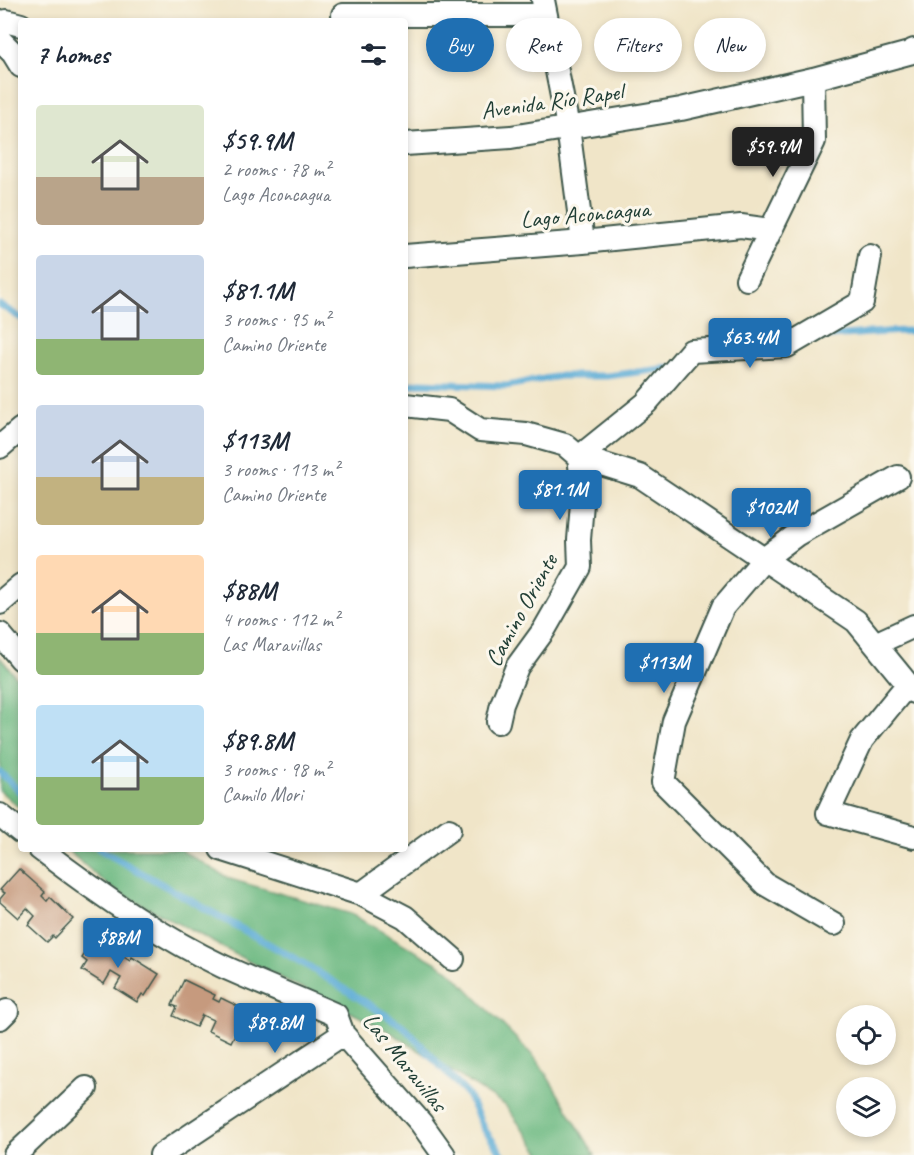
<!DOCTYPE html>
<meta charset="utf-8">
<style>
body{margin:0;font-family:Caveat,sans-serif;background:#f2f2f3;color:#1f2937;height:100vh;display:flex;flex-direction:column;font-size:22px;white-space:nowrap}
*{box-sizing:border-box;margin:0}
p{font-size:20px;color:#747a83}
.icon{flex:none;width:33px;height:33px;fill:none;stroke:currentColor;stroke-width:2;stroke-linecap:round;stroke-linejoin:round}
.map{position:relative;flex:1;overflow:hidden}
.drawer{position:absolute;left:18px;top:18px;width:390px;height:834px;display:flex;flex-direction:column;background:#fff;border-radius:6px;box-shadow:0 3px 9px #0003}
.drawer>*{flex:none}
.top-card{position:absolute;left:426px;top:18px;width:398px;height:54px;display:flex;gap:12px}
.controls{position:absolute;left:836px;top:1005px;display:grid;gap:12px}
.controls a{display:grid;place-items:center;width:60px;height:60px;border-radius:50%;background:#fff;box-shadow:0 3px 9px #0003;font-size:30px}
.price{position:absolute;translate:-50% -51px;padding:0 14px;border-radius:6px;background:#1f6fb2;color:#fff;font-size:20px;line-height:39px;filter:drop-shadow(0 2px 3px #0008)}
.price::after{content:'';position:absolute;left:50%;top:36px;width:18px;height:14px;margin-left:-9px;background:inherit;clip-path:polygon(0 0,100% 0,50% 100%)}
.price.active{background:#222;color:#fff}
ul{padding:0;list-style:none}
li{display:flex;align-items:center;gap:18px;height:150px;padding:0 18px}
li span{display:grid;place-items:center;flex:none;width:168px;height:120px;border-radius:6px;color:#555}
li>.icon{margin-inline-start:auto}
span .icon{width:72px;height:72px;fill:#fffc;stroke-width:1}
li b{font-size:26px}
h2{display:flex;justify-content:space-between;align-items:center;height:72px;padding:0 18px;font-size:26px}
.tag{padding:0 21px;border-radius:27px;background:#fff;box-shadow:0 3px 9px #0003;font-size:21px;line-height:54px}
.tag.active{background:#1f6fb2;color:#fff}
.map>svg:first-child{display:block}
.forest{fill:#6eba83;stroke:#467c5c;stroke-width:1.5}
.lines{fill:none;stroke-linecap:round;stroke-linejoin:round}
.stream{stroke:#5aabd5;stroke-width:7}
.building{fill:#c69a7e}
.minor-casing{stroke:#3e564a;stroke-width:26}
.minor{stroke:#fff;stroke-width:22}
.labels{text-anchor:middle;stroke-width:6;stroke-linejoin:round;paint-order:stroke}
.street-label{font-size:24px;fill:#1f3d34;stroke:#fbf7ec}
</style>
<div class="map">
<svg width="914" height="1155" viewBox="0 0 914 1155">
<rect width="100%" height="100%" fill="#fbf7ec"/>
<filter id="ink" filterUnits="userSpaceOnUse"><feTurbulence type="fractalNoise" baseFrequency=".0167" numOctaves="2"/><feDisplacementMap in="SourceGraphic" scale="12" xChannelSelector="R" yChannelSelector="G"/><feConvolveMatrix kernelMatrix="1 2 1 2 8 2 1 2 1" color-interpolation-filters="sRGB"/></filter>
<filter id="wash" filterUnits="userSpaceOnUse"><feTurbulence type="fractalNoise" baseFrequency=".008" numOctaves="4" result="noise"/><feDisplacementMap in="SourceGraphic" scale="24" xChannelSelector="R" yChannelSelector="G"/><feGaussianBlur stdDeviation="1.35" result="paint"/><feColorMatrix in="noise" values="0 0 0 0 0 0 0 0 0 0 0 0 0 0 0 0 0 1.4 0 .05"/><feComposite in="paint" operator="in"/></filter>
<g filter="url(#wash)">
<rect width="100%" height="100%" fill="#f0e5c8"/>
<!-- forest -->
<path class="forest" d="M0,657L21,683V809L0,791Z
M66,849H179L230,879L351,914L449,970L538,1061L595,1155H542L505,1105L390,1032L248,961L111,888Z"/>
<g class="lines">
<!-- stream -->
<path class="stream" d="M0,305L21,318
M818,337C850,335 882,331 914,331
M405,386L420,383L506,386L560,376H607L669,368
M0,772L21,793
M99,849L308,966L403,1026L468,1095L484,1129L503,1155"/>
</g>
<g id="blocks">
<!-- building -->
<path class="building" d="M19,869L45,892L42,896L47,901L50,897L73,919L55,938L53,936L47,942L28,925L35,916L27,908L18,918L0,902V899L5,893L0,890Z
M97,935L126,953L124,957L130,961L132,957L159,974L145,996L142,994L137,1002L115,988L121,978L111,972L104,984L82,970L87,962L82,958Z
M184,980L215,995L213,999L219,1002L221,998L250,1012L238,1036L235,1034L231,1042L208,1031L213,1020L202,1015L196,1027L173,1016L177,1007L172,1005Z"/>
</g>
</g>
<g filter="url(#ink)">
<use href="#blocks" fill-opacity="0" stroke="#3e564a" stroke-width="1.5"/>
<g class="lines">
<defs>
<path id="minor" d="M543,0L568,127L583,242
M343,15H546
M0,22L6,21L21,25
M0,40L13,53L21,66
M405,144L511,137L681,109L813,79L909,53L914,50
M405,256L583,242L741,226L770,230
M747,279L814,141L813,79
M405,405L449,410L480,430L526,434L565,445L579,457L583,491L579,540L580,567L544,630L517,667L502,704L498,722
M0,447L21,429
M579,457L640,476L856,621L914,692
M579,457L646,403L691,351L787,346L862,302L870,256
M0,603L21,585
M0,634L21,659
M875,644L914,626
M908,684L862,740L828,813L914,837
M0,815L21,832
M40,849C97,893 157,935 222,966C259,983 298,998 336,1015L343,1034L421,1123L444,1155
M221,849L361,894L405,917L453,959
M361,894L449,830
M834,924L765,884L663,782L674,721L723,607L764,559L796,535L898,477
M0,1018L7,1011
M15,1155L86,1088
M161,1155L343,1034"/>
</defs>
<!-- minor casing -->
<use href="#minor" class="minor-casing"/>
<!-- minor -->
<use href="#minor" class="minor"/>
</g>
</g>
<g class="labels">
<!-- street labels -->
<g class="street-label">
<text transform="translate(552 101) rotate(-8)" y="8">Avenida Río Rapel</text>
<text transform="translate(585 214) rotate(-5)" y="8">Lago Aconcagua</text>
<text transform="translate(521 610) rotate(-61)" y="8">Camino Oriente</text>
<text transform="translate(405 1062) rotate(51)" y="8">Las Maravillas</text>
</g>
</g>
</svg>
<div class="controls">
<a><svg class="icon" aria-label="locate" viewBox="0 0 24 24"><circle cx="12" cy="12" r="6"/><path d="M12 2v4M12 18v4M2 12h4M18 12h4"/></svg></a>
<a><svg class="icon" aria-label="layers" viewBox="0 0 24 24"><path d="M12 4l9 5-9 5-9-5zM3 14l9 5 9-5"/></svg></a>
</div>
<b class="price active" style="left:773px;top:178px">$59.9M</b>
<b class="price" style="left:750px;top:369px">$63.4M</b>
<b class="price" style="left:560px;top:521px">$81.1M</b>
<b class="price" style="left:771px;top:539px">$102M</b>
<b class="price" style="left:664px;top:694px">$113M</b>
<b class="price" style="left:118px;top:969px">$88M</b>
<b class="price" style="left:275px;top:1054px">$89.8M</b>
<div class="top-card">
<a class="tag active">Buy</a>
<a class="tag">Rent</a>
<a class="tag">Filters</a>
<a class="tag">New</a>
</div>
<section class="drawer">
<h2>7 homes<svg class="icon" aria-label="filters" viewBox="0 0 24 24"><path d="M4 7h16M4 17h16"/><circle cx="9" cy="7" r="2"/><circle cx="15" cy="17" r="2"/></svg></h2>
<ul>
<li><span style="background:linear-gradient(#dfe7d0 60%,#b9a48a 0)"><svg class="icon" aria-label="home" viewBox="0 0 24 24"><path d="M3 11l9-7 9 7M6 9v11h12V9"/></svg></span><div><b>$59.9M</b><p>2 rooms · 78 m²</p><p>Lago Aconcagua</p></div></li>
<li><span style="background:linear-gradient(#c9d6e8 70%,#8fb573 0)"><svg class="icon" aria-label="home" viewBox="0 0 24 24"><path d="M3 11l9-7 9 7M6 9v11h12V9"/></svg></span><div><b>$81.1M</b><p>3 rooms · 95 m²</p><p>Camino Oriente</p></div></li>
<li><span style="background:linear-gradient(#c9d6e8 60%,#c2b280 0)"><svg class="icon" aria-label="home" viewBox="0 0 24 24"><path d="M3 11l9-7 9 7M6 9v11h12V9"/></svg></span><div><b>$113M</b><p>3 rooms · 113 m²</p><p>Camino Oriente</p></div></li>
<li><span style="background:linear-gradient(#ffd9b3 65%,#8fb573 0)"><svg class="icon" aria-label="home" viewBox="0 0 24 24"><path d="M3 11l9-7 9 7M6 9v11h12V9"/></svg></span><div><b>$88M</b><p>4 rooms · 112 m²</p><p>Las Maravillas</p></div></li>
<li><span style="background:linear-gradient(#bfe0f5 60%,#8fb573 0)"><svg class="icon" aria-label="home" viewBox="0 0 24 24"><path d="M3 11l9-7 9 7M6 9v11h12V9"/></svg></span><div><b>$89.8M</b><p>3 rooms · 98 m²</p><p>Camilo Mori</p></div></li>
</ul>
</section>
</div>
